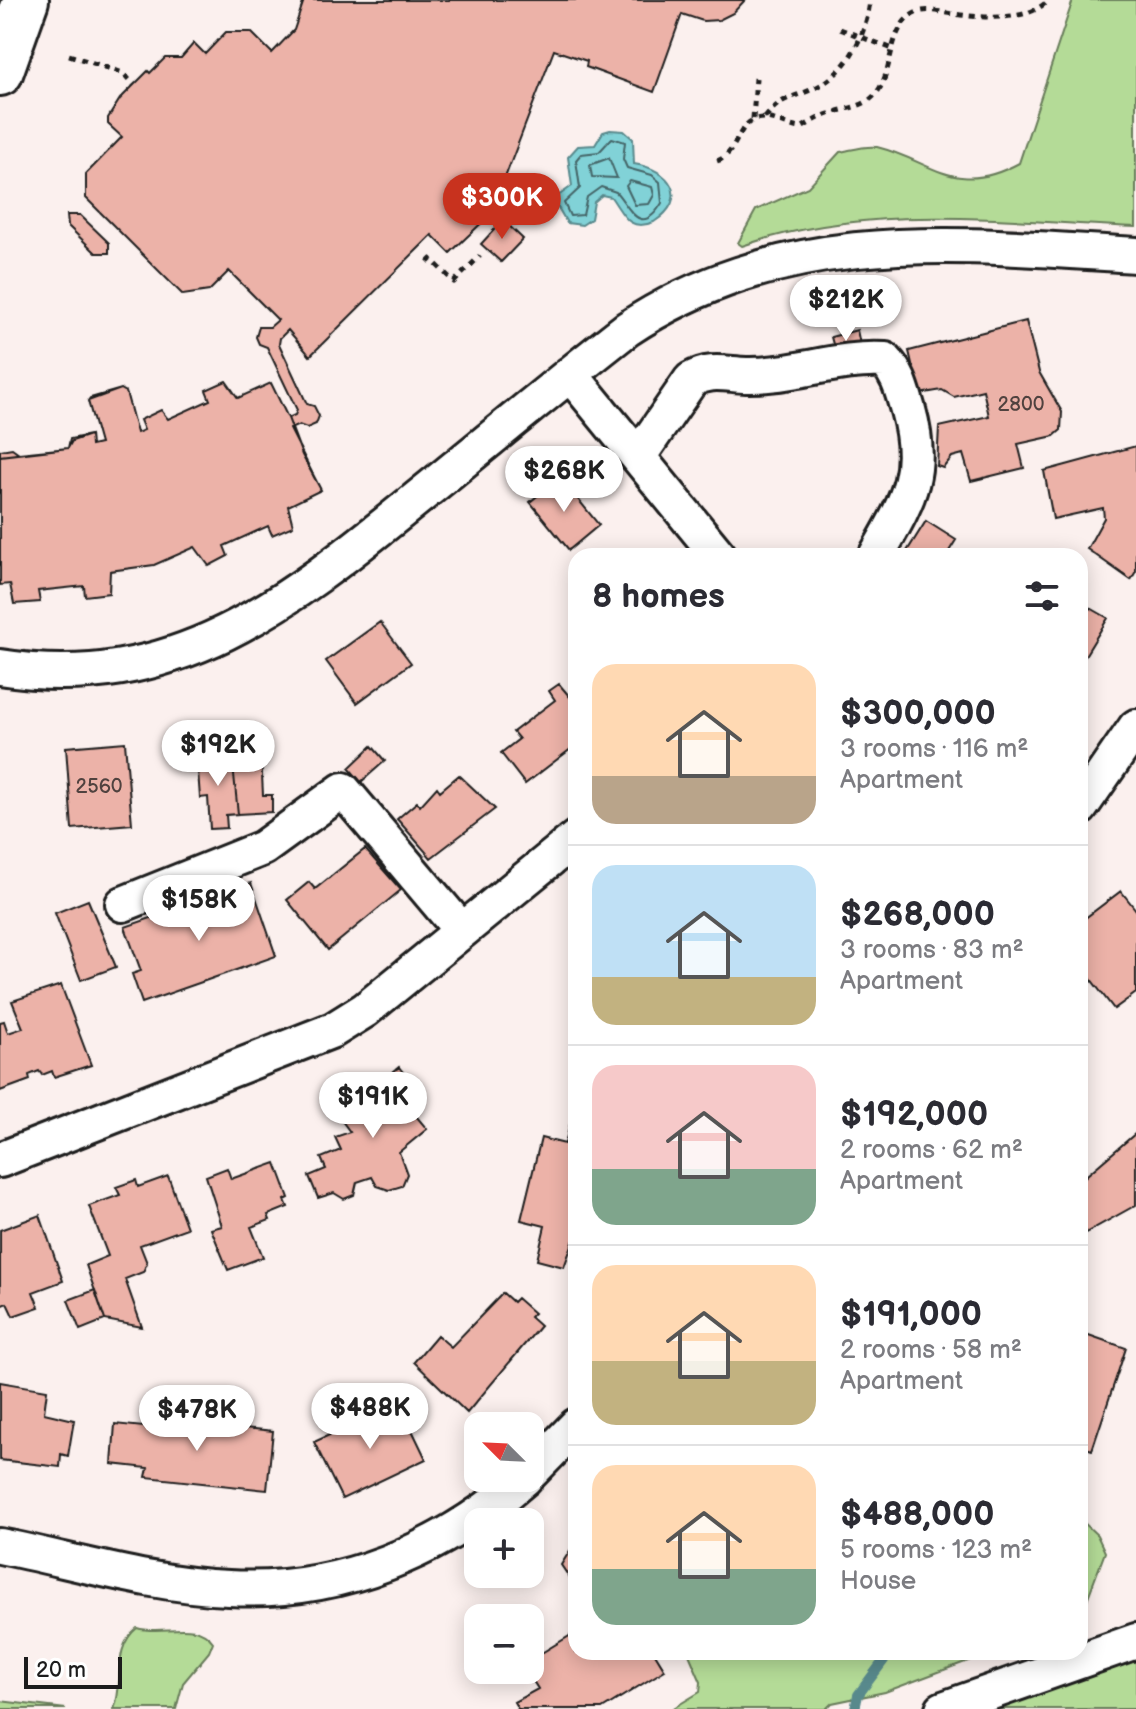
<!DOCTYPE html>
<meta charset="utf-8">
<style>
body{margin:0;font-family:"Balsamiq Sans",sans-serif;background:#f2f2f3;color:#2b2b33;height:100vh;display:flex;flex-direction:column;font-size:30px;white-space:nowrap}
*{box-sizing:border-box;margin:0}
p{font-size:26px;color:#7c7c81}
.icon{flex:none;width:44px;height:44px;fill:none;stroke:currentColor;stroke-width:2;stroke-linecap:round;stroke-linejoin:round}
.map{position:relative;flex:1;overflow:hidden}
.details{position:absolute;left:568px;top:548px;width:520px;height:1112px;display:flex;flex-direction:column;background:#fff;border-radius:24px;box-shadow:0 4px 20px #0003}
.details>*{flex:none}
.needle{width:52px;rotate:294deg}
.controls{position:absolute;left:464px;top:1412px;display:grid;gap:16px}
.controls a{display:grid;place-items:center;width:80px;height:80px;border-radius:16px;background:#fff;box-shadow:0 4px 20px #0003;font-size:40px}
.scale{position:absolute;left:24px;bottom:20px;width:98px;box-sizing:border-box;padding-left:8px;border:4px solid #1c1c1c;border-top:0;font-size:22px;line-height:28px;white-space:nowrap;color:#1c1c1c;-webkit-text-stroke:6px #fff;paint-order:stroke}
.price{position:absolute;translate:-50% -68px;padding:0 18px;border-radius:28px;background:#fff;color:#222;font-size:26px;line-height:52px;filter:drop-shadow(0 2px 4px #0008)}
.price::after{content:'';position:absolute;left:50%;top:48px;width:24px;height:18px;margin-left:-12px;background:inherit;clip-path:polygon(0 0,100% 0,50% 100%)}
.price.on{background:#c8321e;color:#fff}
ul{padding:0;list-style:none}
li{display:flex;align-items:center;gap:24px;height:200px;padding:0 24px}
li+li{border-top:2px solid #e1e1e2}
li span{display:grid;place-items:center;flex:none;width:224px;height:160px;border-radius:24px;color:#555}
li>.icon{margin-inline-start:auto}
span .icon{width:96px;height:96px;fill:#fffc;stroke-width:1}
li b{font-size:34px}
h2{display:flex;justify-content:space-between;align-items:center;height:96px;padding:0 24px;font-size:34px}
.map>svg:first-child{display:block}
.green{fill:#b4db97;stroke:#687c5a;stroke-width:2}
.water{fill:#81d2d7;stroke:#59898c;stroke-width:2}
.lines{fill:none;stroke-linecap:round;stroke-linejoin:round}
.shore{stroke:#446567;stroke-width:2}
.stream{stroke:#59898c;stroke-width:10}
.building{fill:#ecb2a8;stroke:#1c1c1c;stroke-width:2}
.minor-casing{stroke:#1c1c1c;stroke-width:40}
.major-casing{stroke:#1c1c1c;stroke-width:50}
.path{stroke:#1c1c1c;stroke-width:5;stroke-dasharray:6 6;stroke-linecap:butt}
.minor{stroke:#fff;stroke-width:34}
.major{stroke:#fff;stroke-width:44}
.labels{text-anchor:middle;stroke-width:7;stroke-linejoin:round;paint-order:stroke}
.number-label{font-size:20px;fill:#50423f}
</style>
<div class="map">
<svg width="1136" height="1709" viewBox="0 0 1136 1709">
<rect width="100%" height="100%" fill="#fbf0ee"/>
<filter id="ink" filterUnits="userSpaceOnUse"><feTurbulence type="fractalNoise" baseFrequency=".0125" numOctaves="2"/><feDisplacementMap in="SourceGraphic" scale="16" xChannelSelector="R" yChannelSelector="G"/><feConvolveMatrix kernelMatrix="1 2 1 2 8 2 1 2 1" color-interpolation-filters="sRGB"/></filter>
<g filter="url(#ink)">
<!-- green -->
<path class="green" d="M1073,0H1136V227C1004,221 870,202 742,246L738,243L756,210L808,187L840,152C851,150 866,145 877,147C933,161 955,198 1019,163Z
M1080,1519L1097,1535L1105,1552L1087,1600L1080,1606Z
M137,1628C162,1636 196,1618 213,1642L209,1652L183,1683L176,1709H114C125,1683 111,1649 137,1628Z
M688,1652H992L885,1692L832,1703L826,1709H672L700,1692L701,1682Z
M1136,1656V1709H985Z
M0,1701L66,1709H0Z"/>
<!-- water -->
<path class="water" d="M610,130L624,131L633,139L634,164C670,169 691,198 654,222C628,232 624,215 611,197L602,195L594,202L591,219L582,225L567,223L556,204L558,196L572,186L568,157L578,146L595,145L603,132Z"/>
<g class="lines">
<!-- shore -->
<path class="shore" d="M612,138L625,142L623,159L627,168L652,175L660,182L662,203C640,239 629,206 616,192L601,187L587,197L583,215L570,216L564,203L580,188L576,160L581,154L599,152Z
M609,158L617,178L592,177L590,165Z
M630,181L652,187L654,195L649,204L635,205L626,186Z"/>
<!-- stream -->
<path class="stream" d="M855,1709L858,1695L890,1652"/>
</g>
<!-- building -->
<path class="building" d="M304,0H745L733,13L719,20L703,21L682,14L654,92L586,67L587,61L554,50L491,214L450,253L432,235L310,356L288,330L280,338L279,344L307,404L314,406L319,416L316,424L307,428L299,425L290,429L321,490L288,506L293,526L272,535L268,526L224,546L228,556L209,566L195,547L154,565L110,571L109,593L85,596L84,586L38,591L40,602L14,604L10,584L0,585V450L12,448L19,453L68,448L70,439L90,435L91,446L100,444L88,401L121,389L126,392L137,433L144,430L140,420L161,410L168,419L210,400L206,390L226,381L238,398L271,383L288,418L295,415L297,410L267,347L259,344L256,337L259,327H270L278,320L229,271L209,291L183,295L86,198V174L122,137L108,124V118L120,99L148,71L150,73L165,58H181L194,43L205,54L226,32H251L272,53L294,30Z
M67,215H80L109,243V253H96L68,226Z
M503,220L523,239L501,262L481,244Z
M1026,321L1039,372L1062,412L1061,430L1054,436L1018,444L1024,468L971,481L963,454L952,457L943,468L937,466L939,427L989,416L983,390L954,397L942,390L919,394L909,351Z
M857,330L861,349L836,355L831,337Z
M226,381L238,398L271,383L288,418L302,455L321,490L288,506L293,526L272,535L268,526L224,546L228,556L209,566L195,547L154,565L110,571L109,593L85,596L84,586L38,591L40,602L14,604L10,584L0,585V456L68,448L72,441L90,435L91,446L100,444L88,401L90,398L121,389L126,392L137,433L144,430L140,420L161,410L168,419L210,400L206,390Z
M1136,446V571L1131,580L1087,549L1104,518L1103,508L1053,519L1044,471Z
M560,477L599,525L569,550L530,502Z
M926,521L956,540L946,556H904Z
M1080,602L1108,618L1080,664Z
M380,622L411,663L357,703L326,661Z
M559,684L570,697L576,692V745L525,784L501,753L519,739L513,732L555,700L549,691Z
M125,742L132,824L72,829L66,747Z
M372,746L385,761L361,782L349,768Z
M261,753L263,795H272V812L238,814L232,755Z
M232,755L238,814L226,815L227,828L210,829L208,797L200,798L197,757Z
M459,775L495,809L431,858L397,819L417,802L420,806L437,787L440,791Z
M365,849L401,890L328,950L287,900L309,882L315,889Z
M251,883L276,956L142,1003L132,974L141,971L125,927Z
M1121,891L1136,910V993L1114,1009L1080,965V922Z
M88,900L116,967L81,980L55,913Z
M61,985L91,1065L54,1077L52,1071L42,1075L39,1071L29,1075L30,1080L0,1091V1022L4,1021L8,1033L23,1028L12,1001Z
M399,1067L420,1094L406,1104L427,1129L399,1152L407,1174L402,1186L389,1190L377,1186L372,1177L357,1182L354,1195L344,1199L334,1193L318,1198L309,1176L326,1169L321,1158L341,1150L335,1137L350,1132L339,1117Z
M572,1116L576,1117V1234L564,1267L537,1260L545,1226L521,1220L541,1138L565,1144Z
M1136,1133V1205L1080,1236V1181Z
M276,1163L289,1198L285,1200L288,1207L268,1215L270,1220L251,1227L263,1257L228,1270L211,1229L222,1226L206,1176L227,1168L231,1179Z
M168,1176L187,1228L140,1245L147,1263L143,1272L125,1279L142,1327L105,1320L86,1265L108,1256L89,1206L120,1195L116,1187L136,1180L138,1187Z
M40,1215L63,1281L33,1292L39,1307L13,1316L7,1303L0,1306V1230Z
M95,1290L105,1320L80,1330L68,1300Z
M503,1293L513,1302L517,1298L534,1313L530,1317L540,1326L467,1413L414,1362L437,1335L451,1347Z
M1080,1332L1126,1348L1092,1450L1080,1446Z
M0,1382L47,1390L44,1413L74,1420L68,1456L61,1454L60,1467L0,1460Z
M399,1403L426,1459L342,1499L314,1442Z
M153,1418L273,1431L267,1490L146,1477L148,1468L112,1464L115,1424L153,1428Z
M576,1541V1585L575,1586L561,1565Z
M576,1632V1652H654L665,1670L602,1709H518L514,1702L538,1689L526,1670H530V1660Z"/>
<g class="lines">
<defs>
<path id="minor" d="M570,374L719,556
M638,457L691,380C710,369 724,374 746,375C793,376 838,357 885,360C899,375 902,390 908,410C926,474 907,501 876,556
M0,667C174,695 288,603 414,501C485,444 555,385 627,329C787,224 955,244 1136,255
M1080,808L1136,727
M123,904L263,848L343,790L462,931
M0,1160L333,1030L365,1010L576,838
M530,1473L576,1426
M0,1546C75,1561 153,1585 229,1588C340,1594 442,1551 525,1478
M943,1709L1136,1641"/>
<path id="major" d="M0,73L26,0"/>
</defs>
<!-- minor casing -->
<use href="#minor" class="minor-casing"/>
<!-- major casing -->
<use href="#major" class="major-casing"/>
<!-- path -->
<path class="path" d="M840,29L893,49
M69,55L123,73L134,85
M765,118C782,95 793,99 817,87C847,72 867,34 870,0
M753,119L756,78
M717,161C740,153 736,118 763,118C776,118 788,127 801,128C810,123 819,117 829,114C849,106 869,109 881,86C893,64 890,22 918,12C929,8 943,13 954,14C981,18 1030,22 1048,0
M428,262L431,259L454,282L480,256"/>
<!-- minor -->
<use href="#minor" class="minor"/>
<!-- major -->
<use href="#major" class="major"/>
</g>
</g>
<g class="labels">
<!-- number labels -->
<g class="number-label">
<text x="1021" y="411">2800</text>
<text x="99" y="793">2560</text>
</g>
</g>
</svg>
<div class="controls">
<a><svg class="needle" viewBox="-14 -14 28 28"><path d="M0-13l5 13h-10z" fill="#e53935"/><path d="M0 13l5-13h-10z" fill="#7c7c81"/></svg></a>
<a>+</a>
<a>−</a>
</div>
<div class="scale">20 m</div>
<b class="price on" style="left:502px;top:241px">$300K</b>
<b class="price" style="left:846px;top:343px">$212K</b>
<b class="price" style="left:564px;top:514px">$268K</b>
<b class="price" style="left:218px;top:788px">$192K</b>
<b class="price" style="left:199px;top:943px">$158K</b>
<b class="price" style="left:373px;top:1140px">$191K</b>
<b class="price" style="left:370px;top:1451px">$488K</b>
<b class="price" style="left:197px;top:1453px">$478K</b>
<section class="details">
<h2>8 homes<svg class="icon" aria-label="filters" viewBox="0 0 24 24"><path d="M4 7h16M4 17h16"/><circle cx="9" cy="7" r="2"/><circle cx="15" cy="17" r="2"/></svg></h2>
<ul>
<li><span style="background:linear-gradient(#ffd9b3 70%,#b9a48a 0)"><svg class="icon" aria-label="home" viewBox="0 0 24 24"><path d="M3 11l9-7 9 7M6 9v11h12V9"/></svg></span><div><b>$300,000</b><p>3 rooms · 116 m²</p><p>Apartment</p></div></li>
<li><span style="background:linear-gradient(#bfe0f5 70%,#c2b280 0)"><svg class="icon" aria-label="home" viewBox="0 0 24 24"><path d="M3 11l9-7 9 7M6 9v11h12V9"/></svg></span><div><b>$268,000</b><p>3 rooms · 83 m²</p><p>Apartment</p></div></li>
<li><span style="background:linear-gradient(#f6c9c9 65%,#7fa58c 0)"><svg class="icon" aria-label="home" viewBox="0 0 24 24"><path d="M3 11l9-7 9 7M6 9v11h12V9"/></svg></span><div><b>$192,000</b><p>2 rooms · 62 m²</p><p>Apartment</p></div></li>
<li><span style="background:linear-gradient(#ffd9b3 60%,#c2b280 0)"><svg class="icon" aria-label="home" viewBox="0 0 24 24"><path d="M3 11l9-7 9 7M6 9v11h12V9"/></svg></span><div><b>$191,000</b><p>2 rooms · 58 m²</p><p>Apartment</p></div></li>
<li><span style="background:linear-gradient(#ffd9b3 65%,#7fa58c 0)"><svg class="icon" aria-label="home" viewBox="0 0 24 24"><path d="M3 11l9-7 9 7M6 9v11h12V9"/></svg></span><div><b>$488,000</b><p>5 rooms · 123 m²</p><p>House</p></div></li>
</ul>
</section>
</div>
